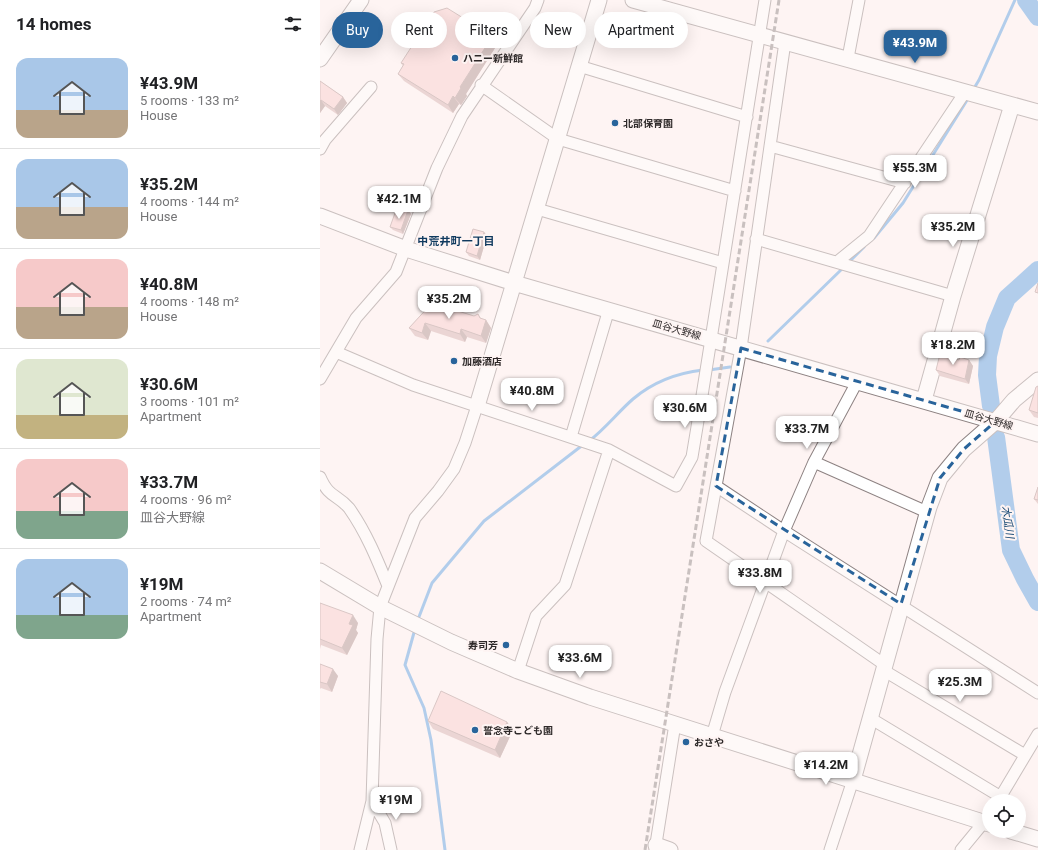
<!DOCTYPE html>
<meta charset="utf-8">
<style>
body{margin:0;font-family:Roboto,"Noto Sans JP",sans-serif;background:#f2f2f2;color:#202124;height:100vh;display:flex;flex-direction:column;font-size:15px;white-space:nowrap}
*{box-sizing:border-box;margin:0}
p{font-size:13px;color:#757577}
.icon{flex:none;width:22px;height:22px;fill:none;stroke:currentColor;stroke-width:2;stroke-linecap:round;stroke-linejoin:round}
.map{position:relative;flex:1;overflow:hidden}
.sheet{display:flex;flex-direction:column;background:#fff;width:320px}
.sheet>*{flex:none}
.hud{position:absolute;left:12px;top:12px;width:380px;height:36px;display:flex;gap:8px}
.tools{position:absolute;left:662px;top:794px;display:grid;gap:8px}
.tools a{display:grid;place-items:center;width:44px;height:44px;border-radius:50%;background:#fff;box-shadow:0 4px 16px #0002;font-size:20px}
.price{position:absolute;translate:-50% -34px;padding:0 9px;border-radius:8px;background:#fff;color:#222;font-size:13px;line-height:26px;filter:drop-shadow(0 1px 2px #0008)}
.price::after{content:'';position:absolute;left:50%;top:24px;width:12px;height:9px;margin-left:-6px;background:inherit;clip-path:polygon(0 0,100% 0,50% 100%)}
.price.current{background:#29649b;color:#fff}
ul{padding:0;list-style:none}
li{display:flex;align-items:center;gap:12px;height:100px;padding:0 16px}
li+li{border-top:1px solid #e0e0e0}
li span{display:grid;place-items:center;flex:none;width:112px;height:80px;border-radius:12px;color:#555}
li>.icon{margin-inline-start:auto}
span .icon{width:48px;height:48px;fill:#fffc;stroke-width:1}
li b{font-size:17px}
h2{display:flex;justify-content:space-between;align-items:center;height:48px;padding:0 16px;font-size:17px}
.tag{padding:0 14px;border-radius:18px;background:#fff;box-shadow:0 4px 16px #0002;font-size:14px;line-height:36px}
.tag.current{background:#29649b;color:#fff}
main{display:flex;flex:1;min-height:0}
.map>svg:first-child{display:block}
.lines{fill:none;stroke-linecap:round;stroke-linejoin:round}
.stream{stroke:#589ee3;stroke-width:3}
.river{stroke:#589ee3;stroke-width:18}
.street-casing{stroke:#8d8282;stroke-width:13}
.secondary-casing{stroke:#8d8282;stroke-width:17}
.street{stroke:#fff;stroke-width:11}
.secondary{stroke:#fff;stroke-width:15}
.rail{stroke:#898282;stroke-width:3;stroke-dasharray:6 3;stroke-linecap:butt}
.wall{fill:#d6b0af}
.shaded-wall{fill:#ae908f}
.building{fill:#f9cdcc;stroke:#ae908f}
.marked{fill:none;stroke:#29649b;stroke-width:3;stroke-dasharray:8 5;stroke-linejoin:round}
.poi-dot{fill:#29649b;stroke:#fef4f3;stroke-width:1.5}
.labels{text-anchor:middle;stroke-width:4;stroke-linejoin:round;paint-order:stroke}
.poi-label{font-size:10px;font-weight:bold;fill:#2e2929;stroke:#fef4f3;text-anchor:start}
.street-label{font-size:10px;fill:#2e2929;stroke:#fef4f3}
.neighbourhood-label{font-size:11px;font-weight:bold;fill:#0f395e;stroke:#fef4f3}
.water-label{font-size:11px;font-style:italic;fill:#124572;stroke:#fef4f3}
</style>
<main>
<section class="sheet">
<h2>14 homes<svg class="icon" aria-label="filters" viewBox="0 0 24 24"><path d="M4 7h16M4 17h16"/><circle cx="9" cy="7" r="2"/><circle cx="15" cy="17" r="2"/></svg></h2>
<ul>
<li><span style="background:linear-gradient(#a9c7e8 65%,#b9a48a 0)"><svg class="icon" aria-label="home" viewBox="0 0 24 24"><path d="M3 11l9-7 9 7M6 9v11h12V9"/></svg></span><div><b>¥43.9M</b><p>5 rooms · 133 m²</p><p>House</p></div></li>
<li><span style="background:linear-gradient(#a9c7e8 60%,#b9a48a 0)"><svg class="icon" aria-label="home" viewBox="0 0 24 24"><path d="M3 11l9-7 9 7M6 9v11h12V9"/></svg></span><div><b>¥35.2M</b><p>4 rooms · 144 m²</p><p>House</p></div></li>
<li><span style="background:linear-gradient(#f6c9c9 60%,#b9a48a 0)"><svg class="icon" aria-label="home" viewBox="0 0 24 24"><path d="M3 11l9-7 9 7M6 9v11h12V9"/></svg></span><div><b>¥40.8M</b><p>4 rooms · 148 m²</p><p>House</p></div></li>
<li><span style="background:linear-gradient(#dfe7d0 70%,#c2b280 0)"><svg class="icon" aria-label="home" viewBox="0 0 24 24"><path d="M3 11l9-7 9 7M6 9v11h12V9"/></svg></span><div><b>¥30.6M</b><p>3 rooms · 101 m²</p><p>Apartment</p></div></li>
<li><span style="background:linear-gradient(#f6c9c9 65%,#7fa58c 0)"><svg class="icon" aria-label="home" viewBox="0 0 24 24"><path d="M3 11l9-7 9 7M6 9v11h12V9"/></svg></span><div><b>¥33.7M</b><p>4 rooms · 96 m²</p><p>皿谷大野線</p></div></li>
<li><span style="background:linear-gradient(#a9c7e8 70%,#7fa58c 0)"><svg class="icon" aria-label="home" viewBox="0 0 24 24"><path d="M3 11l9-7 9 7M6 9v11h12V9"/></svg></span><div><b>¥19M</b><p>2 rooms · 74 m²</p><p>Apartment</p></div></li>
</ul>
</section>
<div class="map">
<svg width="718" height="850" viewBox="0 0 718 850">
<rect width="100%" height="100%" fill="#fef4f3"/>
<g class="lines">
<!-- stream -->
<path class="stream" d="M653,90L659,80L695,0
M554,238L583,203L649,97
M528,263L544,247
M448,341L524,267
M389,370L410,367
M269,441C285,429 298,412 313,399C333,382 357,373 383,370
M97,622L112,583L164,521L264,444
M95,629L85,665L104,708L111,740L125,850"/>
<!-- river -->
<path class="river" d="M706,0L718,17
M671,406L667,375L668,356L675,327L687,298L718,270
M676,437L691,550L705,579L718,602"/>
<defs>
<path id="street" d="M528,58L539,0
M259,66L427,117
M161,85L238,139L415,191
M450,146L585,183
M0,149L5,140L51,87
M217,209L403,263
M436,239L633,296
M517,262L549,236L645,92
M16,352L93,385L289,450L356,486L372,457L377,427L445,0
M0,379L36,318L76,272L117,168L142,116L215,8L218,0
M537,382L494,462L464,531L718,693
M251,437L289,309
M494,462L607,512
M0,477C9,498 17,494 29,508C46,532 57,559 68,586
M396,486L386,541L565,665
M563,670L705,755
M198,671L216,616L245,585L289,450
M550,718L681,797
M392,736L405,692L464,531L396,486L421,348L465,42
M52,801L65,823L71,850
M678,801L718,734
M40,850L52,801L57,639L60,607L95,518L118,491L134,469L145,443L157,406
M335,850L355,724
M510,850L533,780
M641,850L669,816"/>
<path id="secondary" d="M313,0L718,112
M0,59L41,0
M0,216L86,249L194,283L718,434
M604,400L633,296L692,105
M157,406L279,0
M0,571L60,607L131,642L198,671L270,697L669,824
M533,780L609,507L620,478L644,449L676,421L694,400L718,380
M691,831L718,839
M336,845L350,850"/>
</defs>
<!-- street casing -->
<use href="#street" class="street-casing"/>
<!-- secondary casing -->
<use href="#secondary" class="secondary-casing"/>
<!-- street -->
<use href="#street" class="street"/>
<!-- secondary -->
<use href="#secondary" class="secondary"/>
<!-- rail -->
<path class="rail" d="M325,850L459,0"/>
</g>
<!-- wall -->
<path class="wall" d="M164,31L175,48L146,94L147,96L141,105L139,104L133,113L84,81L78,74L83,66L81,63Z
M0,81L23,97L27,103L18,115L5,106L0,113Z
M88,210L91,214L83,234L73,230L70,227L81,215Z
M164,232L167,236L160,260L149,256L146,252Z
M112,303L154,316L158,314L161,319L166,320L171,328L166,343L147,337L145,342L111,331L108,340L95,336L89,328Z
M639,360H649L653,366L649,384L620,376L616,370Z
M718,386V418L714,417L709,410Z
M718,487V504L714,499Z
M0,603L38,623L36,630L38,633L27,655L1,645L0,649Z
M0,664L18,676L12,692L1,688L0,689Z
M108,721L187,722L193,730L180,758L113,729Z"/>
<!-- shaded-wall -->
<path class="shaded-wall" d="M164,31L170,39L167,43L162,35Z
M170,40L175,48L146,94L147,96L141,105L135,98L140,87Z
M133,96L139,104L133,113L128,105Z
M23,97L27,103L18,115L14,109Z
M1,100L5,106L0,113V101Z
M88,210L91,214L83,234L81,230Z
M164,232L167,236L160,260L157,256Z
M158,314L164,324L166,320L171,328L166,343L161,336Z
M105,323L111,331L108,340L102,333Z
M141,329L147,337L145,342L140,334Z
M649,360L653,366L649,384L645,379Z
M33,615L38,623L36,630L38,633L27,655L22,648L29,624Z
M13,669L18,676L12,692L7,684Z
M187,722L193,730L180,758L175,750Z"/>
<!-- building -->
<path class="building" d="M127,8L164,31L162,35L170,40L140,87L141,88L135,98L133,96L128,105L78,74L84,64L81,63L114,12Z
M0,81L23,97L14,109L1,100L0,101Z
M83,208L88,210L81,230L70,227L75,213L81,215Z
M153,229L164,232L157,256L146,252Z
M718,283V293L715,292Z
M112,303L154,316L158,314L160,318L166,320L161,336L141,329L140,334L105,323L102,333L89,328Z
M620,354L639,360L640,357L649,360L645,379L616,370Z
M718,386V413L709,410L716,387Z
M718,487V500L714,499Z
M0,603L33,615L29,624L33,625L22,648L0,639Z
M0,664L13,669L7,684L0,682Z
M121,691L187,722L175,750L108,721Z"/>
<!-- marked area -->
<path d="M0 0H718V850H0ZM421,348L676,421L644,449L620,478L581,604L396,486Z" fill="#fef4f3" fill-opacity=".55" fill-rule="evenodd"/>
<path class="marked" d="M421,348L676,421L644,449L620,478L581,604L396,486Z"/>
<!-- markers -->
<g class="poi-dot">
<circle cx="135" cy="58" r="4"/>
<circle cx="295" cy="123" r="4"/>
<circle cx="134" cy="361" r="4"/>
<circle cx="186" cy="645" r="4"/>
<circle cx="155" cy="730" r="4"/>
<circle cx="366" cy="742" r="4"/>
</g>
<g class="labels">
<!-- poi labels -->
<g class="poi-label">
<text x="143" y="62">ハニー新鮮館</text>
<text x="303" y="127">北部保育園</text>
<text x="142" y="365">加藤酒店</text>
<text x="178" y="649" text-anchor="end">寿司芳</text>
<text x="163" y="734">誓念寺こども園</text>
<text x="374" y="746">おさや</text>
</g>
<!-- street labels -->
<g class="street-label">
<text transform="translate(357 329) rotate(16)" y="4">皿谷大野線</text>
<text transform="translate(669 419) rotate(16)" y="4">皿谷大野線</text>
</g>
<!-- neighbourhood labels -->
<g class="neighbourhood-label">
<text x="136" y="245">中荒井町一丁目</text>
</g>
<!-- water labels -->
<g class="water-label">
<text transform="translate(688 522) rotate(82)" y="4">木瓜川</text>
</g>
</g>
</svg>
<div class="tools">
<a><svg class="icon" aria-label="locate" viewBox="0 0 24 24"><circle cx="12" cy="12" r="6"/><path d="M12 2v4M12 18v4M2 12h4M18 12h4"/></svg></a>
</div>
<b class="price current" style="left:595px;top:64px">¥43.9M</b>
<b class="price" style="left:595px;top:189px">¥55.3M</b>
<b class="price" style="left:79px;top:220px">¥42.1M</b>
<b class="price" style="left:633px;top:248px">¥35.2M</b>
<b class="price" style="left:129px;top:320px">¥35.2M</b>
<b class="price" style="left:633px;top:366px">¥18.2M</b>
<b class="price" style="left:212px;top:412px">¥40.8M</b>
<b class="price" style="left:365px;top:429px">¥30.6M</b>
<b class="price" style="left:487px;top:450px">¥33.7M</b>
<b class="price" style="left:440px;top:594px">¥33.8M</b>
<b class="price" style="left:260px;top:679px">¥33.6M</b>
<b class="price" style="left:640px;top:703px">¥25.3M</b>
<b class="price" style="left:506px;top:786px">¥14.2M</b>
<b class="price" style="left:76px;top:821px">¥19M</b>
<div class="hud">
<a class="tag current">Buy</a>
<a class="tag">Rent</a>
<a class="tag">Filters</a>
<a class="tag">New</a>
<a class="tag">Apartment</a>
</div>
</div>
</main>
